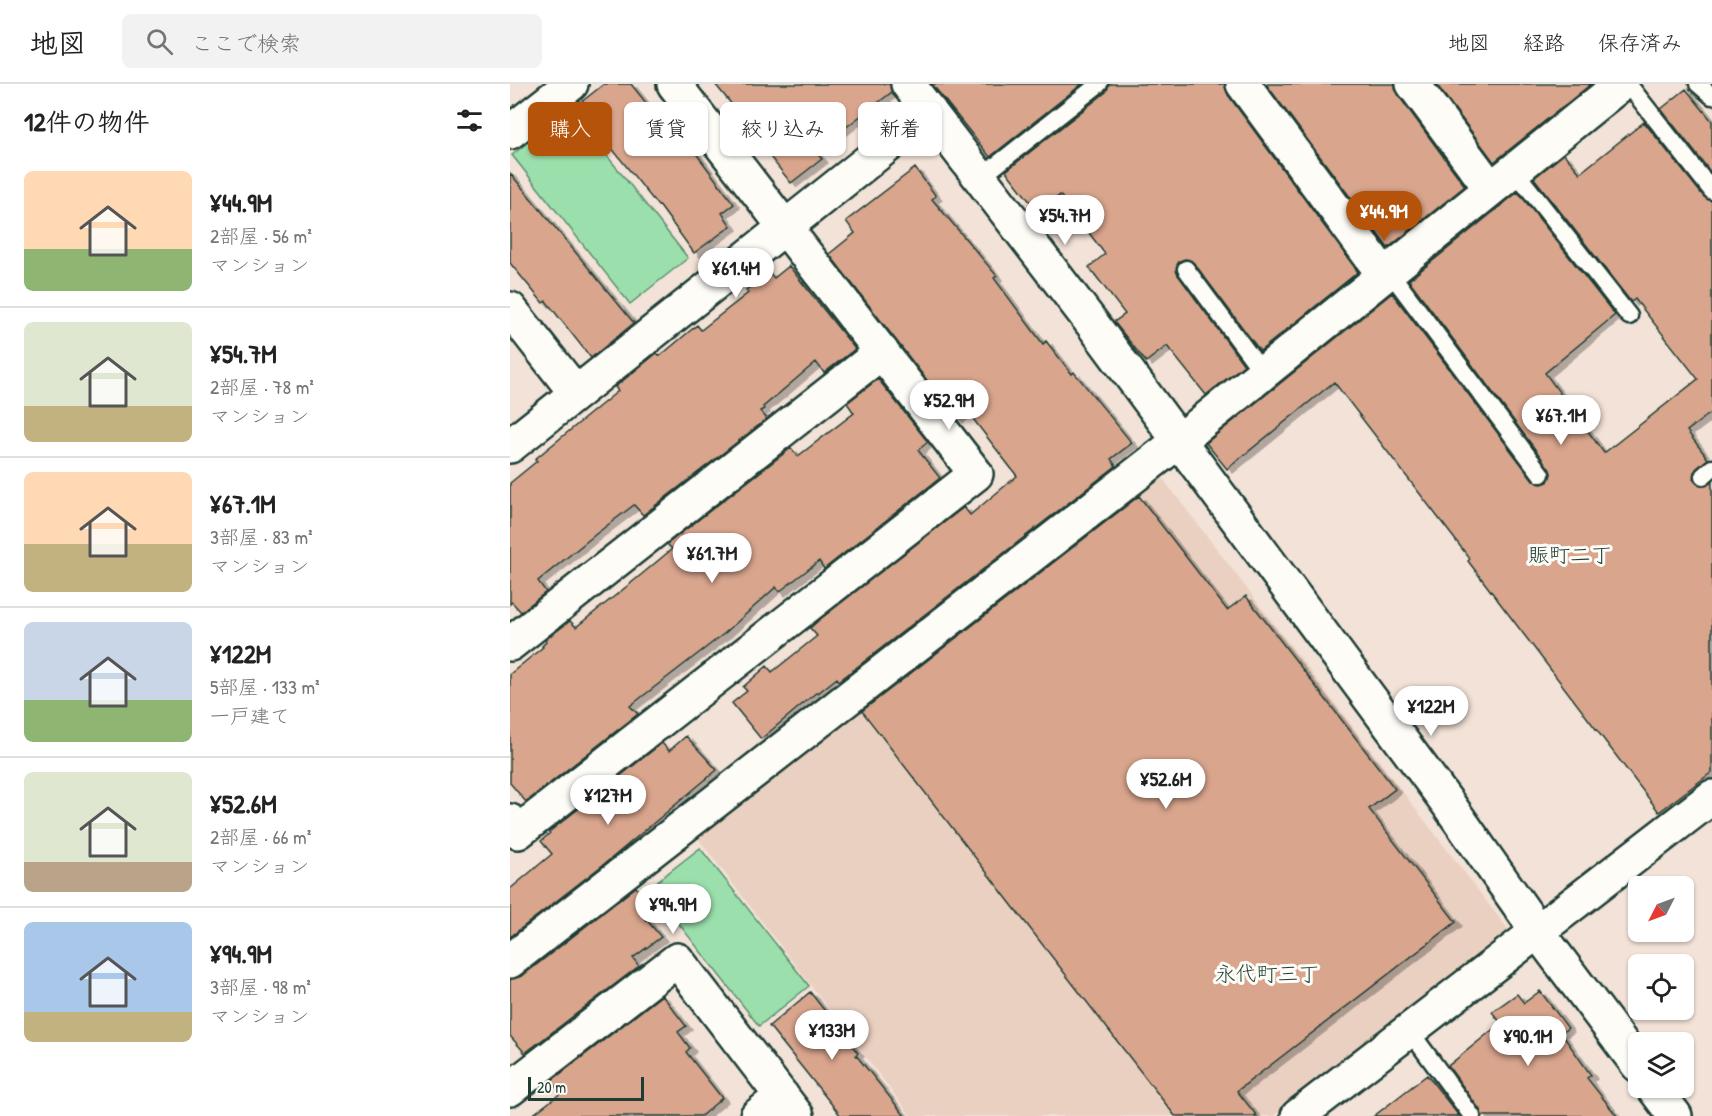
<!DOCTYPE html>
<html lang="ja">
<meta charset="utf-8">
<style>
body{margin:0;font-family:"Patrick Hand","Klee One",sans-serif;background:#f2f2f2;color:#222;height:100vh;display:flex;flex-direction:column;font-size:22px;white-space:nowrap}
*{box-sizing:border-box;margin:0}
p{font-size:20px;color:#767676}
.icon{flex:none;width:33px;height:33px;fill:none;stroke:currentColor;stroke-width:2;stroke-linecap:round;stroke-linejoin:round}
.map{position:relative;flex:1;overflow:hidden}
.panel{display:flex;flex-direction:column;background:#fff;width:510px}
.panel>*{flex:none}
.hud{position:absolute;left:18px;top:18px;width:570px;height:54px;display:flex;gap:12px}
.needle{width:39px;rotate:228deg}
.buttons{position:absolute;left:1118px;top:792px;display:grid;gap:12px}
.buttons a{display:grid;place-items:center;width:66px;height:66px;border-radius:9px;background:#fff;box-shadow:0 2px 4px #0004;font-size:30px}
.scale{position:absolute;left:18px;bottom:15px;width:116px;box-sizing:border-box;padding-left:6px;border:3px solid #1f3d34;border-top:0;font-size:16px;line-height:21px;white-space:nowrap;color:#1f3d34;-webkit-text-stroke:4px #fdfcf7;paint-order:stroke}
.price{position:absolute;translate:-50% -51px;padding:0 14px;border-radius:21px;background:#fff;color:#222;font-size:20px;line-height:39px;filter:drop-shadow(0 2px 3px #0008)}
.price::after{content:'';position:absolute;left:50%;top:36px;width:18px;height:14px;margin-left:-9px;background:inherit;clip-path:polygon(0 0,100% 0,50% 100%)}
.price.on{background:#b45309;color:#fff}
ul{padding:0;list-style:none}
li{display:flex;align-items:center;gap:18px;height:150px;padding:0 24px}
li+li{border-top:2px solid #e0e0e0}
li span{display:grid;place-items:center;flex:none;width:168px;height:120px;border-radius:9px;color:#555}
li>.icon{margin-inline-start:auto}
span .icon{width:72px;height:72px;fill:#fffc;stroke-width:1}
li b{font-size:26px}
h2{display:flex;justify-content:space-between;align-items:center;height:72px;padding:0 24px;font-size:26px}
.chip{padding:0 21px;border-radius:9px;background:#fff;box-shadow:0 2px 4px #0004;font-size:21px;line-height:54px}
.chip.on{background:#b45309;color:#fff}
header{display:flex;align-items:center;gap:36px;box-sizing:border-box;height:84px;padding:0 30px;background:#fff;border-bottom:2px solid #e0e0e0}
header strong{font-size:28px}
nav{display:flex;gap:33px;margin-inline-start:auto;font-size:21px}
.search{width:420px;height:54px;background:#f2f2f2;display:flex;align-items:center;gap:15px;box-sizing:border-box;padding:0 21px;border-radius:9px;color:#767676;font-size:22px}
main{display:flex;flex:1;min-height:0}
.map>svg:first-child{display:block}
.built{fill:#ead0c1}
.green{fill:#9be0ac;stroke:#5d8e70;stroke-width:1.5}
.building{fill:#d9a58d;stroke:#1f3d34;stroke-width:1.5;filter:url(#shadow)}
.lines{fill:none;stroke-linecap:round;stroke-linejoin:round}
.lane-casing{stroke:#1f3d34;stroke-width:21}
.street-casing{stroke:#1f3d34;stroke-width:38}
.lane{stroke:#fdfcf7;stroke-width:16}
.street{stroke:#fdfcf7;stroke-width:33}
.labels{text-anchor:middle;stroke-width:6;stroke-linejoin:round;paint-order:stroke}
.neighbourhood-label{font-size:21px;fill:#1f3d34;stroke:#fdfcf7}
</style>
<header>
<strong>地図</strong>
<div class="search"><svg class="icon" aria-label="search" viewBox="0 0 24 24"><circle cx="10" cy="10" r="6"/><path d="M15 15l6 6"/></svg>ここで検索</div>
<nav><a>地図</a><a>経路</a><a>保存済み</a></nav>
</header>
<main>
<section class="panel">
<h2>12件の物件<svg class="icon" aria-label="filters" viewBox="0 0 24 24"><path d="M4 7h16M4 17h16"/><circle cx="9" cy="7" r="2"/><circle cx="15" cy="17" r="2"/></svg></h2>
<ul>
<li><span style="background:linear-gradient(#ffd9b3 65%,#8fb573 0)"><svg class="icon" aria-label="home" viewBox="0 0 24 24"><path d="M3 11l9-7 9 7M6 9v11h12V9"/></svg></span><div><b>¥44.9M</b><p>2部屋 · 56 m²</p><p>マンション</p></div></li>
<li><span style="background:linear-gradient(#dfe7d0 70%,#c2b280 0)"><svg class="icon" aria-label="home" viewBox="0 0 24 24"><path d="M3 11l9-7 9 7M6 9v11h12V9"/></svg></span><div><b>¥54.7M</b><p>2部屋 · 78 m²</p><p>マンション</p></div></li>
<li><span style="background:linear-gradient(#ffd9b3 60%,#c2b280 0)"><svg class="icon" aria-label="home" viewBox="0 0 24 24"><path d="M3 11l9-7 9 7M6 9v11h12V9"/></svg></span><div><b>¥67.1M</b><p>3部屋 · 83 m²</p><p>マンション</p></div></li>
<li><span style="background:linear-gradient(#c9d6e8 65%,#8fb573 0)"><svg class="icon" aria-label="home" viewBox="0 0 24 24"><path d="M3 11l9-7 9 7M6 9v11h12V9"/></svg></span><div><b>¥122M</b><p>5部屋 · 133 m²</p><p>一戸建て</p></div></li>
<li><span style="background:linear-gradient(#dfe7d0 75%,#b9a48a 0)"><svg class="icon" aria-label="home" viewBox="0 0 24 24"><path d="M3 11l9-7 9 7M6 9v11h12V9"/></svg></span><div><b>¥52.6M</b><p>2部屋 · 66 m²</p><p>マンション</p></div></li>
<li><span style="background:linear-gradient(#a9c7e8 75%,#c2b280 0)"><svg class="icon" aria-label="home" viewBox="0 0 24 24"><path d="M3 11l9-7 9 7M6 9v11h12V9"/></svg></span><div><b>¥94.9M</b><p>3部屋 · 98 m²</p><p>マンション</p></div></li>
</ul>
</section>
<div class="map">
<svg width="1202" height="1032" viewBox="0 0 1202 1032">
<defs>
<filter id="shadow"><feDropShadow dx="6" dy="4" stdDeviation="0" flood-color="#0004"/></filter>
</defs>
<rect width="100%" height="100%" fill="#f2e2d7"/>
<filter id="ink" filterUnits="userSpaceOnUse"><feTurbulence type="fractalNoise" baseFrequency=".0167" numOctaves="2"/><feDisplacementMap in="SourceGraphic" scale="12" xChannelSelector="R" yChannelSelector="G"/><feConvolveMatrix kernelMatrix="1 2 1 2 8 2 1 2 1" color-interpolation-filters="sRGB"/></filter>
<g filter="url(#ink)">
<!-- built -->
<path class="built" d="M650,391L1003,852L763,1032H401L187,753Z"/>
<!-- green -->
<path class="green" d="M60,25L178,174L120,220L2,71Z
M190,764L299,902L249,942L140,803Z"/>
<!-- building -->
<path class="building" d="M94,0H121L149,35L154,31L175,57L176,56L224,120L212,129L221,142L184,169L149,121L148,122L100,62L103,60L70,19Z
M205,0H380L382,8L305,67L312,75L281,99L220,23L223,22Z
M422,0H572L480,73Z
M599,0H715L718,11L848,188L750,267L684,179L675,175L669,177L666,186L668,191L734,281L696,311L657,262L636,278L604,238L615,230L579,183L595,170L550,111L528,128L496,87L596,8Z
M756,0H885L888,11L955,102L878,164Z
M926,0H1081L984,78Z
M1176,5L1202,37V90L1151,25Z
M1134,38L1194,113L1202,117V328L1177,347L1198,375L1186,385L1183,395L1190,402H1196L1202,398V688L1149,728L958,477L960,475L824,298L717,385L696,359L882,209L1023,396L1032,400L1038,398L1041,389L1039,384L899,196L1008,108L1105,231L1035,289L1094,369L1188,295L1125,215L1121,218L1024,94L1054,70L1070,89Z
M405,84L426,112L422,115L487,192L484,194L533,260L536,257L562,290L564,288L622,359L601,375L606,382L329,597L327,594L308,609L307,608L251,655L222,619L237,607L233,603L257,582L262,588L307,552L300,544L309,536L454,423L460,431L507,392L457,327L447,335L319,170L345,149L336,137Z
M0,89L124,239L81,274L36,217L33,219L0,179Z
M279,182L345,265L314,289L306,278L253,323L254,325L250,327L257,335L133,431L124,421L86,450L28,497L36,508L11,528L2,518L0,520V399L27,377L25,375L108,307L105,303L147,269L150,272L187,241L191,246L238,209L236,206L259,188L264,194Z
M368,295L418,358L408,366L430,394L314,485L309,477L269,508L266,503L215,549L120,622L128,630L16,718L0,699V590L33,563L32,562L36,558L35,556L60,537L66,543L126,495L162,465L157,460L281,364L288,372L344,329L337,319Z
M629,412L717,526L736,512L885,705L859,725L946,838L727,1007L747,1032H665L352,627Z
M176,652L207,686L103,773L0,853V805L42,770L31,757L40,749L39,748L152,659L159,667Z
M126,803L146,827L136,835L151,853L123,874L129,882L15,969L0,952V895L12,892Z
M1030,907L1058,944L1051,949L1081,991L1077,994L1107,1032H972L970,1026L938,982L991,939L982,928L1007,910L1014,919Z
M300,908L348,969L346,971L395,1032H331L259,942Z
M152,911L176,942L168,948L180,964L176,968L212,1014L191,1032H21L51,1009L41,997Z
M917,991L949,1032H864Z"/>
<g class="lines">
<defs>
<path id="lane" d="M1118,0L1202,107
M1188,0L1202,12
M1004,86L1119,232
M470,94L589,0
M676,185L753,289
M879,187L1031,390
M1193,392L1202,384
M899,946L962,1032"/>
<path id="street" d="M398,0L581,238L939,721L1028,848L1128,981
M733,0L874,191
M903,0L981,105
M0,48L61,0
M0,225L66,309
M0,362L420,28
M0,560L372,268
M0,737L8,748L466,390L164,0
M0,877L669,357L1111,0
M1144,1004L1165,1032
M0,1005L167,876L287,1032
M247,1032L272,1012
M788,1032L1202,713"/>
</defs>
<!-- lane casing -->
<use href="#lane" class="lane-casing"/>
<!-- street casing -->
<use href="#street" class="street-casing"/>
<!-- lane -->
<use href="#lane" class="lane"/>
<!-- street -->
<use href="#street" class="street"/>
</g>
</g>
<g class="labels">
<!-- neighbourhood labels -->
<g class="neighbourhood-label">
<text x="1060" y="478">賑町二丁</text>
<text x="757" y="897">永代町三丁</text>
</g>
</g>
</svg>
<div class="buttons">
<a><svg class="needle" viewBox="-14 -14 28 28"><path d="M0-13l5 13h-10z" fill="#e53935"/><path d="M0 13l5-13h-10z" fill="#767676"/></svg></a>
<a><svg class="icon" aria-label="locate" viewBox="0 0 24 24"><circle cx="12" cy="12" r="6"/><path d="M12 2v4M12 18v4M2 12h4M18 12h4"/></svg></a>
<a><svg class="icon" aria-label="layers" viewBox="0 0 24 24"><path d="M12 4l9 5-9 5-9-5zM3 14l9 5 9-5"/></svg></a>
</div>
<div class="scale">20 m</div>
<b class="price on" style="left:874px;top:158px">¥44.9M</b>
<b class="price" style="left:555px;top:162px">¥54.7M</b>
<b class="price" style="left:226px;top:215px">¥61.4M</b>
<b class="price" style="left:439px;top:347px">¥52.9M</b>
<b class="price" style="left:1051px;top:362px">¥67.1M</b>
<b class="price" style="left:202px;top:500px">¥61.7M</b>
<b class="price" style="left:921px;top:653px">¥122M</b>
<b class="price" style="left:656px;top:726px">¥52.6M</b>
<b class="price" style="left:98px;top:742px">¥127M</b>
<b class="price" style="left:163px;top:851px">¥94.9M</b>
<b class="price" style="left:322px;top:977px">¥133M</b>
<b class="price" style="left:1018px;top:983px">¥90.1M</b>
<div class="hud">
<a class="chip on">購入</a>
<a class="chip">賃貸</a>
<a class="chip">絞り込み</a>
<a class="chip">新着</a>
</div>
</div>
</main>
